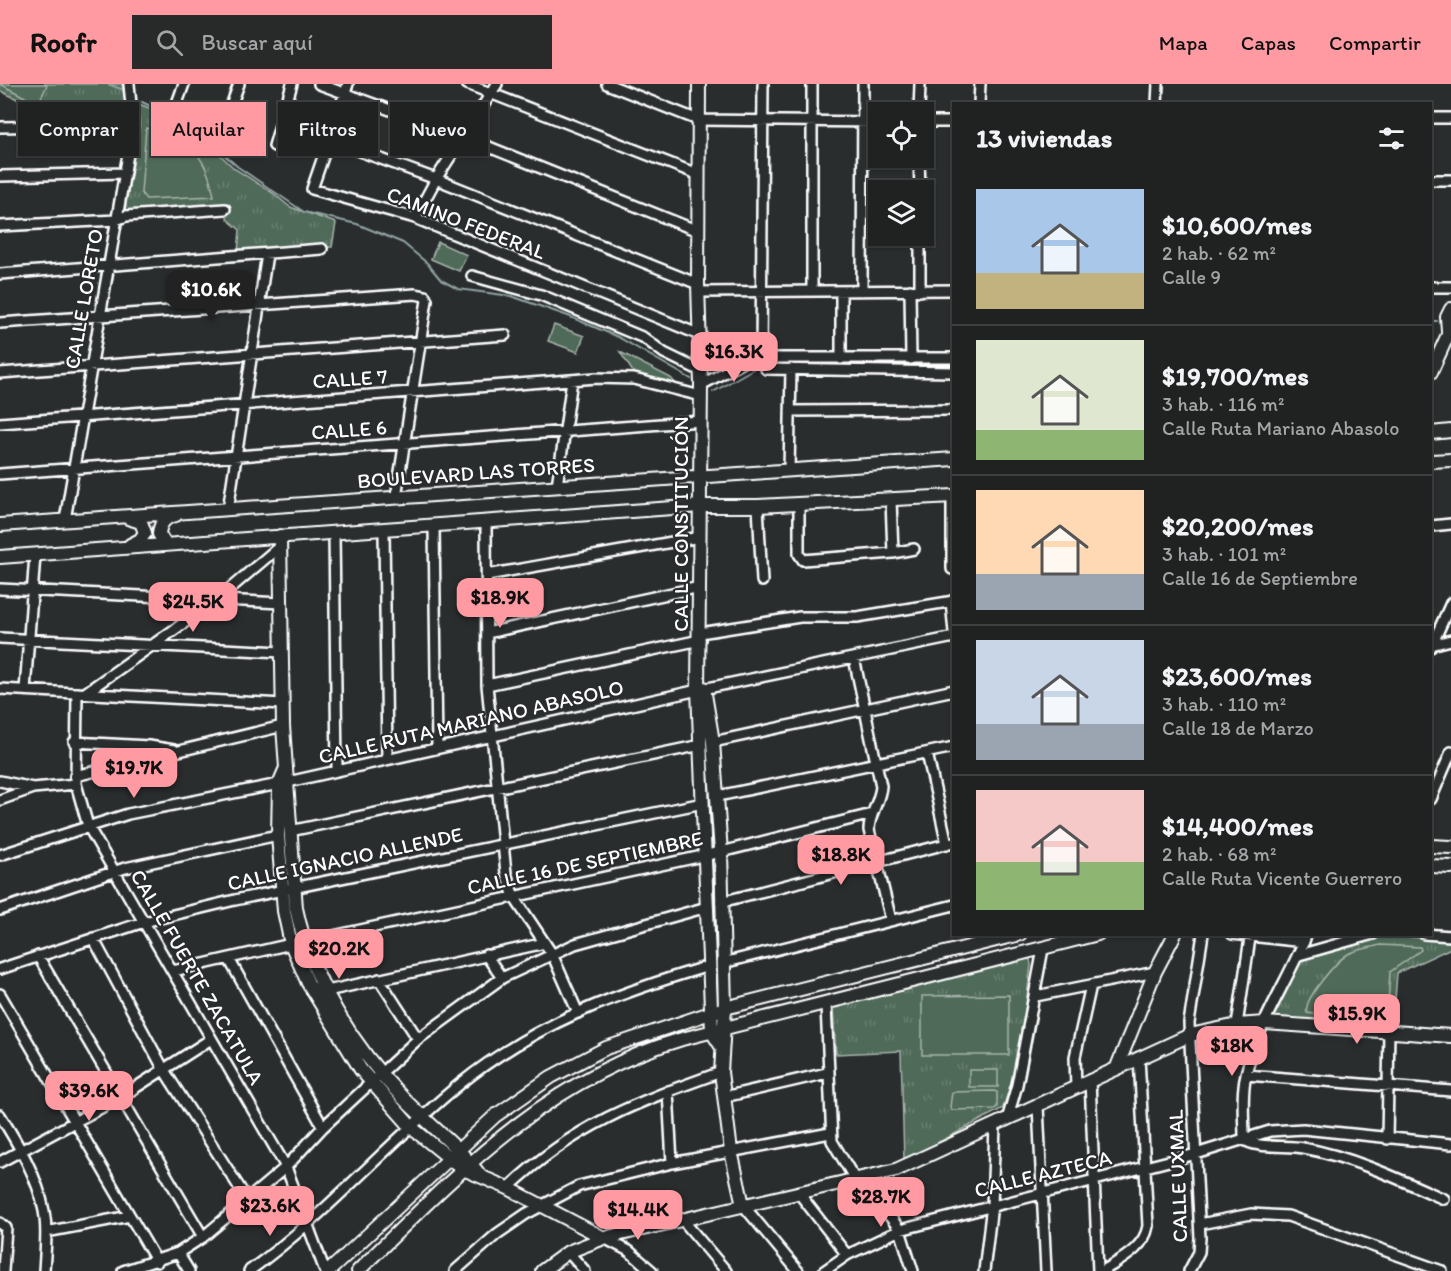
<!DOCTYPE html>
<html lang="es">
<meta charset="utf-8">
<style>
body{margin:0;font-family:Itim,sans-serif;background:#282a2a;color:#f1f3f6;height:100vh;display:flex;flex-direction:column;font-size:22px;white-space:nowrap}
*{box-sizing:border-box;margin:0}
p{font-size:20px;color:#a2a4a5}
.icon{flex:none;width:33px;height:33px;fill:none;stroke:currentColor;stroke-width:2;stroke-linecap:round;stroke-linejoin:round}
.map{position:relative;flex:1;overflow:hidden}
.drawer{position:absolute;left:952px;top:18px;width:480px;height:834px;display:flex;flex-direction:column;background:#202222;border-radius:0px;box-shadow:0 2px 4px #0004,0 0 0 2px #3d3f40}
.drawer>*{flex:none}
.guide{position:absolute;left:18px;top:18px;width:570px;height:54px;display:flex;gap:12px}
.fabs{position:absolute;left:868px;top:18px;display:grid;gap:12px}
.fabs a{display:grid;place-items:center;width:66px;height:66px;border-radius:0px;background:#202222;box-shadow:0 2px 4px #0004,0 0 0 2px #3d3f40;font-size:30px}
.price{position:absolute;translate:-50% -51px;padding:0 14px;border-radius:12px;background:#ff9aa2;color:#111;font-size:20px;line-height:39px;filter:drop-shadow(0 2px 3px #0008)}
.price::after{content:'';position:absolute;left:50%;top:36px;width:18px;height:14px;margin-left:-9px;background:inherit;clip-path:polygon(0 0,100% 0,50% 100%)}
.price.active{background:#222;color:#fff}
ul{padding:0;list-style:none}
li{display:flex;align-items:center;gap:18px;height:150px;padding:0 24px}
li+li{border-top:2px solid #3d3f40}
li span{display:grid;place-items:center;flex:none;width:168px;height:120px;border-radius:0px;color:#555}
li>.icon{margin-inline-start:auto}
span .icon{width:72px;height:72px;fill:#fffc;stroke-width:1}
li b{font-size:26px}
h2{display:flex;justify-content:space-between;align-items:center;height:72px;padding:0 24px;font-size:26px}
.chip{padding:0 21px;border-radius:0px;background:#202222;box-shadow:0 2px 4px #0004,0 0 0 2px #3d3f40;font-size:21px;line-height:54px}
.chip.active{background:#ff9aa2;color:#111}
header{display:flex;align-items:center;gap:36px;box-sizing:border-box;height:84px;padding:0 30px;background:#ff9aa2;color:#111}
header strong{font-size:28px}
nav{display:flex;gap:33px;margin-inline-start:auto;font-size:21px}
.search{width:420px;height:54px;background:#282a2a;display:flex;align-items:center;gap:15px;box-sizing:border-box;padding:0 21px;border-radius:0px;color:#a2a4a5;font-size:22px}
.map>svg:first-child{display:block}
.grass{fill:url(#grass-tufts);stroke:#a7b4ac;stroke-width:1.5}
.pitch{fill:#4f6a59;stroke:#a7b4ac;stroke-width:1.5}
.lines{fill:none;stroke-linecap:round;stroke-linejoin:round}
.stream{stroke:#91a3a4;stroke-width:2}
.minor-casing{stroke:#fff;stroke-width:14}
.major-casing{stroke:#fff;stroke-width:16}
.minor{stroke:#2a2d2e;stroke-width:9}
.major{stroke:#2a2d2e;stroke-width:12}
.labels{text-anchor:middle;stroke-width:4.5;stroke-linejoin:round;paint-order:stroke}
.street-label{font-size:21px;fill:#fff;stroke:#2a2d2e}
</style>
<header>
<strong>Roofr</strong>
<div class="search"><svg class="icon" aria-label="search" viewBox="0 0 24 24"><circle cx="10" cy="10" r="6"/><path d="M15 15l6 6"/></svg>Buscar aquí</div>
<nav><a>Mapa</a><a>Capas</a><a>Compartir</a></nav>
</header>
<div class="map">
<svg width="1451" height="1187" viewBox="0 0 1451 1187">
<defs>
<pattern id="grass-tufts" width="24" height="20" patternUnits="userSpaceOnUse" patternTransform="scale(1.5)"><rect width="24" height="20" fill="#4f6a59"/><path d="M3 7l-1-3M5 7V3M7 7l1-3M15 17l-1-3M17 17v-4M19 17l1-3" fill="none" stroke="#698072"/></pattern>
</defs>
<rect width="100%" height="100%" fill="#2a2d2e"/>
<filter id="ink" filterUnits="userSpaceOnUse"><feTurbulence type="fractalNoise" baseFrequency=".0167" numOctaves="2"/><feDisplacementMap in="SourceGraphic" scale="12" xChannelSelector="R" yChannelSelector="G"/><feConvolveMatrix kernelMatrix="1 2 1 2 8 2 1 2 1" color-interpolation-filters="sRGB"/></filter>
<g filter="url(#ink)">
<!-- grass -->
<path class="grass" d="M0,0H122L128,33L122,38H67L0,7Z
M136,19L160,28L195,47L235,85L273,109L290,123L336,139L332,163L238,168L240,146L227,135L229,120L125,127L139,40Z
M620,268L671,294L679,303L635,291Z
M1376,852L1451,855V864L1397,889L1393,944L1275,934V927L1302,872Z
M1022,875H1030L1031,881L1019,973L1003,1024L904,1077L901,967L836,970L833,924Z"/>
<!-- pitch -->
<path class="pitch" d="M0,0H45L47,1L38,20Z
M146,44C188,52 206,70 214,112L146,115L141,109Z
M438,158L467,171L459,187L431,175Z
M554,241L584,252L578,268L548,257Z
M1380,861L1420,863L1421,866L1390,888L1388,921L1374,926L1357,918L1313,930L1307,929C1302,916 1337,877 1348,870C1358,865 1370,864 1380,861Z
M1009,911V971H922V912Z
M969,986H998V1003H969Z
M994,1007L997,1008V1023L994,1025L952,1026L950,1023L952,1008Z"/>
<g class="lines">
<!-- stream -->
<path class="stream" d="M108,0L121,5
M142,18L189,40L238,83L304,128L357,140L403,159L427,179L441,196L458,205L511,212L568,232L618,253L691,295
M1431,237H1437
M713,308L760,281H954"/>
<defs>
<path id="minor" d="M319,0L464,53L698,147
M348,0L312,105L415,134L700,251
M467,0L697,90
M607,0L698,36L879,38
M812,0V206
M979,20L980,0
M1157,20L1158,0
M176,22L184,0
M919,28L920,0
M1431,34H1451
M924,38H954
M0,43L133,41
M219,55L239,0
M329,56L436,95L698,200
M274,62L292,0
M919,74L920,106
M0,92L125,89
M1431,96H1451
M415,134L436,95L497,0
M0,142L116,136L126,132L225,125
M920,152V207
M0,190L322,165
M472,192L541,211L644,254L664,269L701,287
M1431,203H1451
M910,206L911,275
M841,207V275
M862,207L863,0
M698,208L954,206
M0,239L415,210L425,212L427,216L396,413
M761,274L763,0
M766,285L954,288
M0,289L505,251
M701,301L751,274H954
M790,327L954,326
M0,339L596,294L634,295L701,312
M789,387L791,285
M0,390L701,337
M557,402L572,296
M952,412V485
M891,416L893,469
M799,420V470L803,476L893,469L914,465
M758,422L762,497
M228,426L267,170
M65,436L133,41L129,0
M486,439L487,601L506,789L514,813L552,870L578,929
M1431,442L1451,440
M434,443L437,664
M384,447L387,675
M334,449L337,685
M487,491L700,453
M0,505L281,519
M951,517L954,548
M487,549L700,503
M700,549L800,533H857L954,517
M0,554L282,568
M1431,561L1451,556
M1431,563L1451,519
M854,574L881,702C880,718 869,730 869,746L891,836
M487,601L700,556
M0,605L283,620
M25,606L35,471
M77,609L76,700L88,742L286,1083L325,1187
M85,609L219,514L280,462
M74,658L149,662L174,666
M713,658L954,606
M927,669L947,760
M75,692L283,642
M0,697L33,704
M718,712L954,663
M1431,715L1451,668
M0,716L33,704L76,700
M290,747L701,661
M0,771L128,730L279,700L698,606L954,553
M721,818L954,758
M0,826L125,784L278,751
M1232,850L1304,858
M1424,850L1451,852
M93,854L164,986L248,1117
M305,858L721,768L872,730
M486,871L502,894
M1299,871L1373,850
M38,872L203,1153
M229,875L323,1043
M723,879L954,821
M0,885L144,838L235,816L703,719
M173,887L291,860
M379,895L418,955
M327,907L545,859
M0,910L157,1178
M1036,912L1155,888
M826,921L832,1057L856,1097L877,1115L900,1146L913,1187
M1237,941L1250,854
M1246,991L1451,1007
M1090,996L1098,1187
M1076,1003L1075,973L1091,901
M668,1007L672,1079
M724,1013L827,989
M1038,1022L1046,1187
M0,1031C18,1060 38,1093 44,1127C48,1147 45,1167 44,1187
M1007,1036L1017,1001L1043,865
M1244,1055C1244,1034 1241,1011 1246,990C1257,941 1288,897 1307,850
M1244,1055C1253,1065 1289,1061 1303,1064C1352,1073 1399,1095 1444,1115
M1387,1055L1389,948
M0,1078L121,1013L211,955
M508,1104C574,1041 637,1018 721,988
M798,1108L847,1171
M743,1121L798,1187
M681,1134L726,1187
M0,1139L6,1144L3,1187
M1200,1140L1251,1130L1288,1132L1442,1187
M46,1148L130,1132
M604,1154L629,1167L652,1187
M568,1168L585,1187
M178,1169L189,1187
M123,1187L178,1169L203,1153L286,1083L323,1043L418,955L502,894L575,860L707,823
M249,1187C326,1132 387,1059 460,1000C534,940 620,908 709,882
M455,1187L497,1150L526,1130L579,1102L672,1079L830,1049
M824,1187L847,1171L900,1146L1196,1070L1270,1047L1303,1045L1451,1060
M984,1187L992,1121L995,1042
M1103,1187C1121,1175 1144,1165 1148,1142L1139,973
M1189,1187L1199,1168L1200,1154L1189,939L1203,850"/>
<path id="major" d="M699,0L698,200L701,301L698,606L712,948L721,962
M1448,247L1447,233L1451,225
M1431,288L1451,244
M1431,349L1451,347
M1431,377L1451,376
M128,434L141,438L145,449L140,456L130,461
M0,441L954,375
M280,452L283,642L296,824C310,893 353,963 402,1013C427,1039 457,1061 479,1090
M165,460L159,450C160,438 166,433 176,431
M0,473L700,422H758L954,412
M704,604L713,658L721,768L725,924L721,988L731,1067L743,1121
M285,686L279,700L278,751L284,827L291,860L308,899L361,986L412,1044L463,1085L508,1104L604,1154
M1431,762L1451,763
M1431,782L1451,783
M1117,983L1155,888L1175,850
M329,1187L495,1032L551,993L606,964L725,924L1020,850
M358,1187C456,1091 545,995 682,955L1098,850
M542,1187L568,1168L604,1154L896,1086L1190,951L1237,941L1265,939L1451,952"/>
</defs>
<!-- minor casing -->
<use href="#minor" class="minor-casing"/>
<!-- major casing -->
<use href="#major" class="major-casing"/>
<!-- minor -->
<use href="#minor" class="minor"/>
<!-- major -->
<use href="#major" class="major"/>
</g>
</g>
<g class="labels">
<!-- street labels -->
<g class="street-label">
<text transform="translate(466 139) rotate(21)" y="7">CAMINO FEDERAL</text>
<text transform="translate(84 215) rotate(-80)" y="7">CALLE LORETO</text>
<text transform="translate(350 295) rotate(-4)" y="7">CALLE 7</text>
<text transform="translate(349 346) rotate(-4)" y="7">CALLE 6</text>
<text transform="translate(476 389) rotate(-4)" y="7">BOULEVARD LAS TORRES</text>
<text transform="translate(681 440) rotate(-90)" y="7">CALLE CONSTITUCIÓN</text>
<text transform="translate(471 638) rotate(-13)" y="7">CALLE RUTA MARIANO ABASOLO</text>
<text transform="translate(345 775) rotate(-12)" y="7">CALLE IGNACIO ALLENDE</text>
<text transform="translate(585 779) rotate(-12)" y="7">CALLE 16 DE SEPTIEMBRE</text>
<text transform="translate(197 893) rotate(60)" y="7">CALLE FUERTE ZACATULA</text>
<text transform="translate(1043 1090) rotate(-14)" y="7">CALLE AZTECA</text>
<text transform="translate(1178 1092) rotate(-92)" y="7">CALLE UXMAL</text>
</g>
</g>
</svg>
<div class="fabs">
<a><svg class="icon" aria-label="locate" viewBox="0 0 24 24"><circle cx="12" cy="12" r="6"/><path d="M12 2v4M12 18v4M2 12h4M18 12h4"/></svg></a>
<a><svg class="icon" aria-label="layers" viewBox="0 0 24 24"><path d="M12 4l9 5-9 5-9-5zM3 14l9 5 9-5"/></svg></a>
</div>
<b class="price active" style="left:211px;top:237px">$10.6K</b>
<b class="price" style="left:734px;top:299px">$16.3K</b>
<b class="price" style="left:500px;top:545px">$18.9K</b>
<b class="price" style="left:193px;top:549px">$24.5K</b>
<b class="price" style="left:134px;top:715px">$19.7K</b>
<b class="price" style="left:841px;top:802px">$18.8K</b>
<b class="price" style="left:339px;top:896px">$20.2K</b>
<b class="price" style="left:1357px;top:961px">$15.9K</b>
<b class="price" style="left:1232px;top:993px">$18K</b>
<b class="price" style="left:89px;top:1038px">$39.6K</b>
<b class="price" style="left:881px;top:1144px">$28.7K</b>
<b class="price" style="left:270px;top:1153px">$23.6K</b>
<b class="price" style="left:638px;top:1157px">$14.4K</b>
<div class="guide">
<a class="chip">Comprar</a>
<a class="chip active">Alquilar</a>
<a class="chip">Filtros</a>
<a class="chip">Nuevo</a>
</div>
<section class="drawer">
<h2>13 viviendas<svg class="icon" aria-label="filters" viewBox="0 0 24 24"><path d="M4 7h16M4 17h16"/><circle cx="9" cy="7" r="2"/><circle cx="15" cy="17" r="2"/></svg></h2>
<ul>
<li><span style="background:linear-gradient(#a9c7e8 70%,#c2b280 0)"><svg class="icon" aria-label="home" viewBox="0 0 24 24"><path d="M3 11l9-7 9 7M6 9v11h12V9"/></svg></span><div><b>$10,600/mes</b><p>2 hab. · 62 m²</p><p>Calle 9</p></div></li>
<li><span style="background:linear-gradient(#dfe7d0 75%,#8fb573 0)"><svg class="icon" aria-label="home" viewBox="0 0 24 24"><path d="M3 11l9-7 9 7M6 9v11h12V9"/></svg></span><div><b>$19,700/mes</b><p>3 hab. · 116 m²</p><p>Calle Ruta Mariano Abasolo</p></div></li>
<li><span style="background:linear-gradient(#ffd9b3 70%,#9aa5b1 0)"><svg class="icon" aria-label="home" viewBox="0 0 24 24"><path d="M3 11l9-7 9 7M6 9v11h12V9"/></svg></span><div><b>$20,200/mes</b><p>3 hab. · 101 m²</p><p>Calle 16 de Septiembre</p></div></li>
<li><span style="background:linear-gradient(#c9d6e8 70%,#9aa5b1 0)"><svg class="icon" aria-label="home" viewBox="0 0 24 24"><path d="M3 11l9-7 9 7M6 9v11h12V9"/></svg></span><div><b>$23,600/mes</b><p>3 hab. · 110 m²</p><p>Calle 18 de Marzo</p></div></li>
<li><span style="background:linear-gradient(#f6c9c9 60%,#8fb573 0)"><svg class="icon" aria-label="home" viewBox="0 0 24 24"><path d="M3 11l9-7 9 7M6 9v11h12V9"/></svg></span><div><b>$14,400/mes</b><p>2 hab. · 68 m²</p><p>Calle Ruta Vicente Guerrero</p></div></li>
</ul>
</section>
</div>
